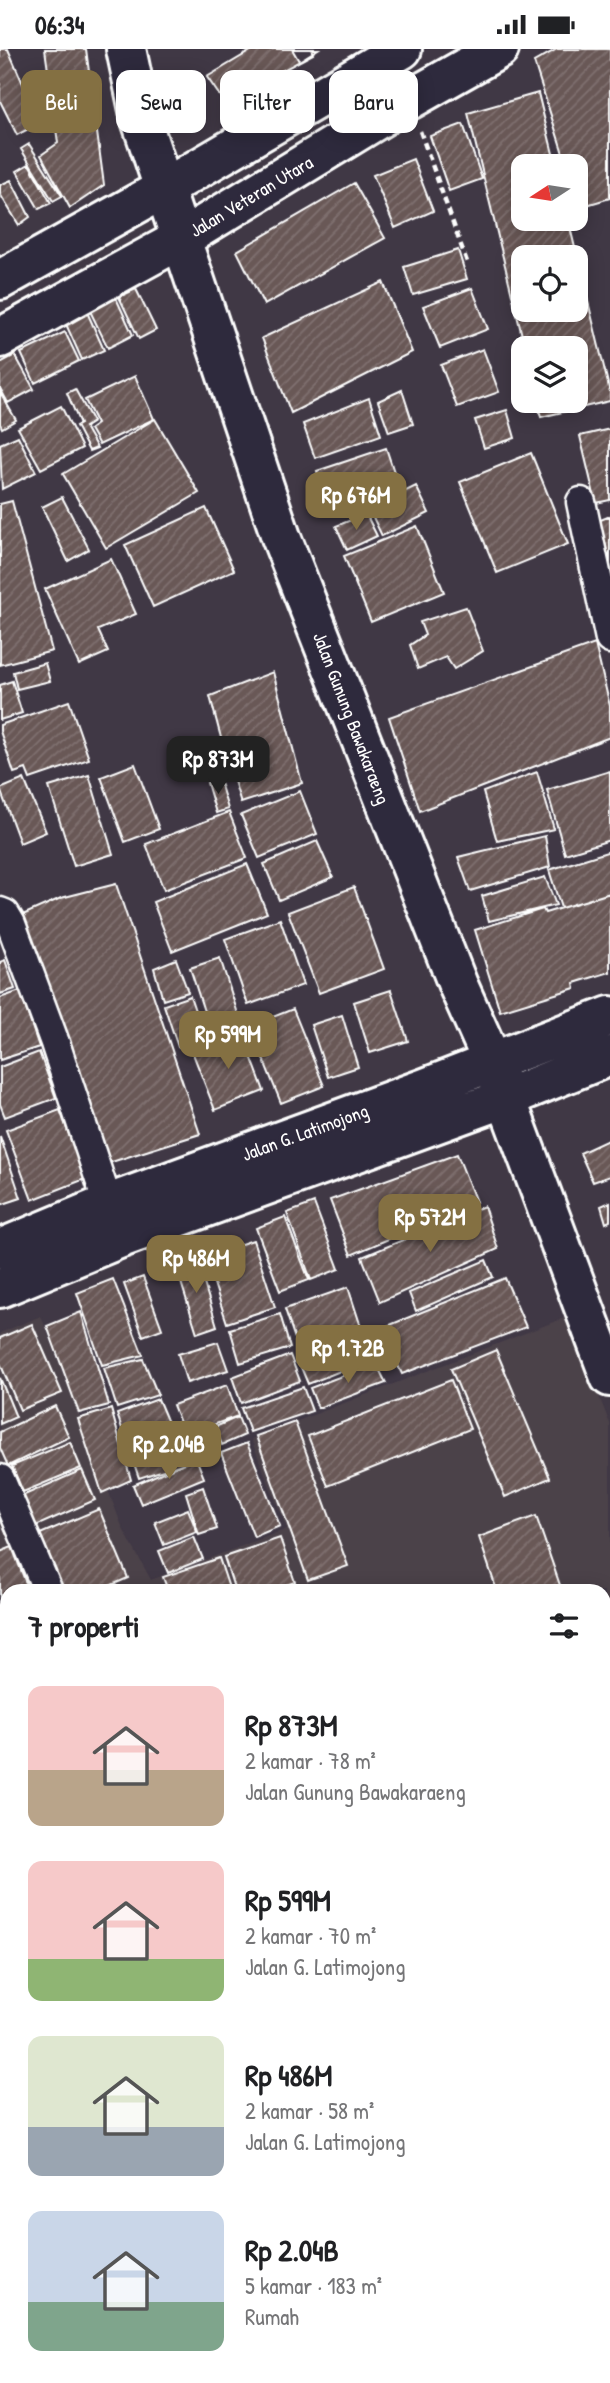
<!DOCTYPE html>
<html lang="id">
<meta charset="utf-8">
<style>
body{margin:0;font-family:"Patrick Hand",sans-serif;background:#f2f2f2;color:#202124;height:100vh;display:flex;flex-direction:column;font-size:26px;white-space:nowrap}
*{box-sizing:border-box;margin:0}
p{font-size:23px;color:#757577}
.icon{flex:none;width:38px;height:38px;fill:none;stroke:currentColor;stroke-width:2;stroke-linecap:round;stroke-linejoin:round}
.map{position:relative;flex:1;overflow:hidden}
.drawer{position:absolute;left:0px;top:1535px;width:611px;height:800px;display:flex;flex-direction:column;background:#fff;border-radius:21px 21px 0 0;box-shadow:0 4px 18px #0003}
.drawer>*{flex:none}
.banner{position:absolute;left:21px;top:21px;width:569px;height:63px;display:flex;gap:14px}
.needle{width:46px;rotate:258deg}
.fabs{position:absolute;left:511px;top:105px;display:grid;gap:14px}
.fabs a{display:grid;place-items:center;width:77px;height:77px;border-radius:14px;background:#fff;box-shadow:0 4px 18px #0003;font-size:35px}
.price{position:absolute;translate:-50% -60px;padding:0 16px;border-radius:14px;background:#847042;color:#fff;font-size:23px;line-height:46px;filter:drop-shadow(0 2px 4px #0008)}
.price::after{content:'';position:absolute;left:50%;top:42px;width:21px;height:16px;margin-left:-10px;background:inherit;clip-path:polygon(0 0,100% 0,50% 100%)}
.price.on{background:#222;color:#fff}
ul{padding:0;list-style:none}
li{display:flex;align-items:center;gap:21px;height:175px;padding:0 28px}
li span{display:grid;place-items:center;flex:none;width:196px;height:140px;border-radius:14px;color:#555}
li>.icon{margin-inline-start:auto}
span .icon{width:84px;height:84px;fill:#fffc;stroke-width:1}
li b{font-size:30px}
h2{display:flex;justify-content:space-between;align-items:center;height:84px;padding:0 28px;font-size:30px}
.chip{padding:0 24px;border-radius:14px;background:#fff;box-shadow:0 4px 18px #0003;font-size:24px;line-height:63px}
.chip.on{background:#847042;color:#fff}
.status{display:flex;justify-content:space-between;align-items:center;height:49px;padding:0 35px;background:#fff;direction:ltr}
.status svg{height:19px;fill:currentColor}
.map>svg:first-child{display:block}
.built{fill:#4c424a}
.forest{fill:url(#forest-crowns);stroke:#acb3ae;stroke-width:2}
.building{fill:url(#building-hatch);stroke:#fff;stroke-width:2;fill-rule:evenodd}
.lines{fill:none;stroke-linecap:round;stroke-linejoin:round}
.minor-casing{stroke:#fff;stroke-width:33}
.secondary-casing{stroke:#fff;stroke-width:44}
.trunk-casing{stroke:#fff;stroke-width:44}
.path{stroke:#fff;stroke-width:4.5;stroke-dasharray:7 5;stroke-linecap:butt}
.minor{stroke:#2f2a3d;stroke-width:28}
.secondary{stroke:#2f2a3d;stroke-width:38}
.trunk{stroke:#2f2a3d;stroke-width:38}
.labels{text-anchor:middle;stroke-width:5;stroke-linejoin:round;paint-order:stroke}
.street-label{font-size:19px;fill:#fff;stroke:#2f2a3d}
</style>
<div class="status"><b>06:34</b><svg viewBox="0 0 49 12"><path d="M0 12V9h3v3zM5 12V6h3v6zM10 12V3h3v9zM15 12V0h3v12zM26 1h20v11H26zM47 4h2v5h-2z"/></svg></div>
<div class="map">
<svg width="610" height="2334" viewBox="0 0 610 2334">
<defs>
<pattern id="forest-crowns" width="20" height="18" patternUnits="userSpaceOnUse" patternTransform="scale(1.75)"><rect width="20" height="18" fill="#59675d"/><path d="M2 6a3 3 0 1 1 6 0M12 15a3 3 0 1 1 6 0" fill="none" stroke="#727e75"/></pattern>
<pattern id="building-hatch" width="6" height="6" patternUnits="userSpaceOnUse" patternTransform="scale(1.75)"><rect width="6" height="6" fill="#695857"/><path d="M-1 1l2-2M0 6l6-6M5 7l2-2" fill="none" stroke="#807170"/></pattern>
</defs>
<rect width="100%" height="100%" fill="#403845"/>
<filter id="ink" filterUnits="userSpaceOnUse"><feTurbulence type="fractalNoise" baseFrequency=".0143" numOctaves="2"/><feDisplacementMap in="SourceGraphic" scale="14" xChannelSelector="R" yChannelSelector="G"/><feConvolveMatrix kernelMatrix="1 2 1 2 8 2 1 2 1" color-interpolation-filters="sRGB"/></filter>
<g filter="url(#ink)">
<!-- built -->
<path class="built" d="M41,1267L123,1480L151,1531L287,1480L251,1390L567,1268L610,1375V1769L604,1772V1542H7V1877L0,1880V1284Z"/>
<!-- forest -->
<path class="forest" d="M7,2152V2268L0,2272V2153Z"/>
<!-- building -->
<path class="building" d="M0,0H8L40,74L17,86L0,52Z
M45,0H86L104,136L70,159L41,106L58,94Z
M254,0H311L313,5L224,53L207,28Z
M292,0H318L299,12Z
M557,0H610V149L580,158L576,144V117H567L534,13Z
M538,44L556,117H523V170H568L610,343V352L541,368L537,352H576V299H525L468,64ZM523,208H576V261H523Z
M463,75L482,130L449,142L430,87Z
M29,95L62,147L53,152L21,100Z
M413,110L433,162L395,179L373,126Z
M29,115L51,154L39,160L17,122Z
M11,131L30,168L19,176L0,145V136Z
M354,134L385,189L264,256L237,202Z
M458,201L467,230L413,246L404,218Z
M383,233L412,303L291,364L262,289Z
M472,239L488,280L440,299L423,257Z
M136,240L156,281L139,290L119,248Z
M116,249L133,286L108,299L90,262Z
M87,263L104,301L82,311L65,273Z
M65,283L79,312L35,334L21,304Z
M483,300L499,343L457,358L441,316Z
M15,306L34,340L8,354L0,339V314Z
M135,327L154,370L99,396L90,380L97,375L85,351Z
M75,340L93,373L85,378L97,399L89,402L76,377L80,375L67,344Z
M402,341L413,375L389,383L378,352Z
M0,343L16,371L2,379L0,375Z
M369,349L381,386L315,409L303,375Z
M61,357L82,399L41,420L18,379Z
M507,361L515,389L484,399L475,371Z
M155,370L199,444L106,499L63,425Z
M610,380V451L596,454L580,387Z
M18,387L36,423L2,440L0,395Z
M386,399L399,438L329,461L317,422Z
M531,404L568,495L497,524L460,433Z
M416,437L429,464L382,487L369,460Z
M62,448L89,500L68,512L42,458Z
M12,452L52,602L0,616V455Z
M206,459L234,521L153,558L125,496Z
M366,465L377,487L347,501L336,477Z
M610,467V534L598,472Z
M417,477L444,543L371,573L344,507Z
M111,510L136,565L98,581L108,603L79,616L45,540Z
M466,558L483,602L454,620L446,608L418,620L410,596L425,586L420,573Z
M595,595L610,657V688L420,762L389,668Z
M45,614L50,632L17,640L13,623Z
M273,623L302,734L241,754L225,704L210,647Z
M12,632L22,664L0,671V636Z
M69,652L89,710L30,730L26,720L14,724L0,682V676Z
M135,715L159,780L125,793L101,728Z
M610,722V791L565,805L547,741Z
M537,723L554,780L497,792L483,743Z
M89,726L113,805L74,817L49,738Z
M24,730L46,783L20,794L0,740Z
M219,730L228,760L216,764L207,734Z
M300,742L317,785L259,809L241,766Z
M229,763L247,809L164,841L146,795Z
M545,787L550,818L470,842L458,808Z
M317,792L333,828L279,851L264,815Z
M610,802V844L561,859L549,821Z
M247,815L267,864L172,902L153,853Z
M545,828L556,856L489,872L482,847Z
M116,835L200,1085L99,1117L18,868L61,849Z
M354,838L384,920L319,944L288,863Z
M610,844V923L574,934L575,939L500,962L475,881L543,860L545,864Z
M280,870L303,936L248,956L225,890Z
M220,909L240,971L210,981L190,919Z
M176,910L188,943L163,951L154,919Z
M5,911L15,940L0,945V913Z
M391,941L408,992L370,1004L354,953Z
M20,942L39,998L0,1011V949Z
M190,947L204,988L178,998L164,956Z
M293,960L324,1037L281,1054L250,977Z
M342,966L358,1018L328,1028L311,976Z
M242,983L264,1042L215,1061L192,1002Z
M39,1003L56,1049L5,1068L0,1055V1018Z
M60,1061L85,1130L32,1151L6,1081Z
M0,1087L21,1149L0,1156Z
M610,1090V1127L593,1133L580,1104Z
M457,1105L476,1153L351,1206L330,1151Z
M610,1153V1172L606,1174L601,1157Z
M314,1154L339,1220L311,1231L287,1164Z
M484,1157L498,1200L380,1253L362,1208Z
M285,1168L309,1231L280,1242L256,1179Z
M253,1191L275,1258L227,1274L205,1207Z
M196,1208L217,1277L197,1284L175,1214Z
M486,1211L493,1228L416,1262L409,1244Z
M143,1228L162,1280L143,1287L124,1235Z
M505,1229L526,1278L402,1325L380,1280Z
M113,1230L143,1306L102,1316L77,1244Z
M348,1238L362,1281L299,1302L285,1260Z
M81,1263L109,1356L79,1364L47,1277Z
M280,1265L290,1299L240,1314L230,1280Z
M32,1275L62,1344L20,1361L0,1314V1289Z
M363,1285L373,1309L308,1335L298,1311Z
M218,1293L228,1321L187,1334L178,1305Z
M496,1301L550,1429L505,1448L451,1320Z
M290,1306L300,1332L241,1354L232,1328Z
M143,1310L158,1346L117,1359L104,1319Z
M376,1314L386,1334L318,1359L310,1339Z
M0,1329L16,1368L0,1375Z
M451,1331L470,1380L328,1437L308,1387Z
M227,1336L238,1367L185,1386L173,1356Z
M303,1338L312,1362L250,1383L241,1359Z
M158,1350L185,1414L139,1429L117,1365Z
M55,1357L69,1388L8,1417L0,1399V1383Z
M111,1360L131,1431L102,1444L78,1370Z
M238,1368L245,1386L222,1396L215,1378Z
M295,1373L348,1517L308,1531L256,1387Z
M70,1393L81,1419L23,1443L12,1417Z
M247,1394L280,1477L254,1488L221,1404Z
M196,1409L204,1429L141,1455L133,1436Z
M82,1421L95,1451L36,1477L22,1447Z
M203,1438L217,1480L199,1486L186,1444Z
M99,1460L128,1529L98,1542H64L40,1485Z
M188,1460L197,1483L164,1496L155,1473Z
M536,1467L562,1542H497L479,1488Z
M194,1488L203,1510L168,1524L159,1502Z
M280,1489L295,1533L268,1542H235L224,1508Z
M12,1498L29,1542H7V1564L0,1567V1503Z
M219,1509L230,1542H168L163,1528Z
M7,1572V1634L0,1636V1575Z
M610,1626V1703L604,1706V1628Z
M7,1683V1714L0,1716V1686Z
M610,1792V1840L604,1826V1795Z
M7,1809V1832L0,1835V1812Z
M5,1853L7,1874L0,1877V1855Z
M610,2059V2117L604,2093V2061Z
M610,2138V2195L604,2197V2140Z
M610,2204V2261L604,2263V2206Z
M610,2269V2326L583,2334H537L535,2328H604V2271Z
M7,2320V2328H11L13,2334H0V2321Z
M14,2328H68L71,2334H17Z
M79,2328H126L113,2334H83Z
M141,2328H205L208,2334H144Z
M212,2328H264L266,2334H215Z
M273,2328H317L302,2334H276Z
M367,2328H394L396,2334H369Z
M397,2328H440L441,2331L430,2334H399Z"/>
<g class="lines">
<defs>
<path id="minor" d="M581,453L610,590
M0,863L5,865L11,875L55,994L108,1155
M0,1430L48,1542
M604,1992L610,1989
M0,2015L7,2031
M0,2286L7,2283
M523,2328L525,2334
M474,2334L489,2328"/>
<path id="secondary" d="M499,0L409,51L181,190L281,488L458,936L492,1012L610,1328
M165,139L402,0
M0,1200L108,1155L425,1039L610,967
M0,1239L121,1189L506,1049L610,1007"/>
<path id="trunk" d="M0,231L165,139
M0,289L181,190L141,71L126,0"/>
</defs>
<!-- minor casing -->
<use href="#minor" class="minor-casing"/>
<!-- secondary casing -->
<use href="#secondary" class="secondary-casing"/>
<!-- trunk casing -->
<use href="#trunk" class="trunk-casing"/>
<!-- path -->
<path class="path" d="M420,82L467,213"/>
<!-- minor -->
<use href="#minor" class="minor"/>
<!-- secondary -->
<use href="#secondary" class="secondary"/>
<!-- trunk -->
<use href="#trunk" class="trunk"/>
</g>
</g>
<g class="labels">
<!-- street labels -->
<g class="street-label">
<text transform="translate(251 147) rotate(-31)" y="7">Jalan Veteran Utara</text>
<text transform="translate(352 669) rotate(69)" y="7">Jalan Gunung Bawakaraeng</text>
<text transform="translate(305 1083) rotate(-20)" y="7">Jalan G. Latimojong</text>
</g>
</g>
</svg>
<div class="fabs">
<a><svg class="needle" viewBox="-14 -14 28 28"><path d="M0-13l5 13h-10z" fill="#e53935"/><path d="M0 13l5-13h-10z" fill="#757577"/></svg></a>
<a><svg class="icon" aria-label="locate" viewBox="0 0 24 24"><circle cx="12" cy="12" r="6"/><path d="M12 2v4M12 18v4M2 12h4M18 12h4"/></svg></a>
<a><svg class="icon" aria-label="layers" viewBox="0 0 24 24"><path d="M12 4l9 5-9 5-9-5zM3 14l9 5 9-5"/></svg></a>
</div>
<b class="price" style="left:356px;top:483px">Rp 676M</b>
<b class="price on" style="left:218px;top:747px">Rp 873M</b>
<b class="price" style="left:228px;top:1022px">Rp 599M</b>
<b class="price" style="left:430px;top:1205px">Rp 572M</b>
<b class="price" style="left:196px;top:1246px">Rp 486M</b>
<b class="price" style="left:348px;top:1336px">Rp 1.72B</b>
<b class="price" style="left:169px;top:1432px">Rp 2.04B</b>
<div class="banner">
<a class="chip on">Beli</a>
<a class="chip">Sewa</a>
<a class="chip">Filter</a>
<a class="chip">Baru</a>
</div>
<section class="drawer">
<h2>7 properti<svg class="icon" aria-label="filters" viewBox="0 0 24 24"><path d="M4 7h16M4 17h16"/><circle cx="9" cy="7" r="2"/><circle cx="15" cy="17" r="2"/></svg></h2>
<ul>
<li><span style="background:linear-gradient(#f6c9c9 60%,#b9a48a 0)"><svg class="icon" aria-label="home" viewBox="0 0 24 24"><path d="M3 11l9-7 9 7M6 9v11h12V9"/></svg></span><div><b>Rp 873M</b><p>2 kamar · 78 m²</p><p>Jalan Gunung Bawakaraeng</p></div></li>
<li><span style="background:linear-gradient(#f6c9c9 70%,#8fb573 0)"><svg class="icon" aria-label="home" viewBox="0 0 24 24"><path d="M3 11l9-7 9 7M6 9v11h12V9"/></svg></span><div><b>Rp 599M</b><p>2 kamar · 70 m²</p><p>Jalan G. Latimojong</p></div></li>
<li><span style="background:linear-gradient(#dfe7d0 65%,#9aa5b1 0)"><svg class="icon" aria-label="home" viewBox="0 0 24 24"><path d="M3 11l9-7 9 7M6 9v11h12V9"/></svg></span><div><b>Rp 486M</b><p>2 kamar · 58 m²</p><p>Jalan G. Latimojong</p></div></li>
<li><span style="background:linear-gradient(#c9d6e8 65%,#7fa58c 0)"><svg class="icon" aria-label="home" viewBox="0 0 24 24"><path d="M3 11l9-7 9 7M6 9v11h12V9"/></svg></span><div><b>Rp 2.04B</b><p>5 kamar · 183 m²</p><p>Rumah</p></div></li>
</ul>
</section>
</div>
